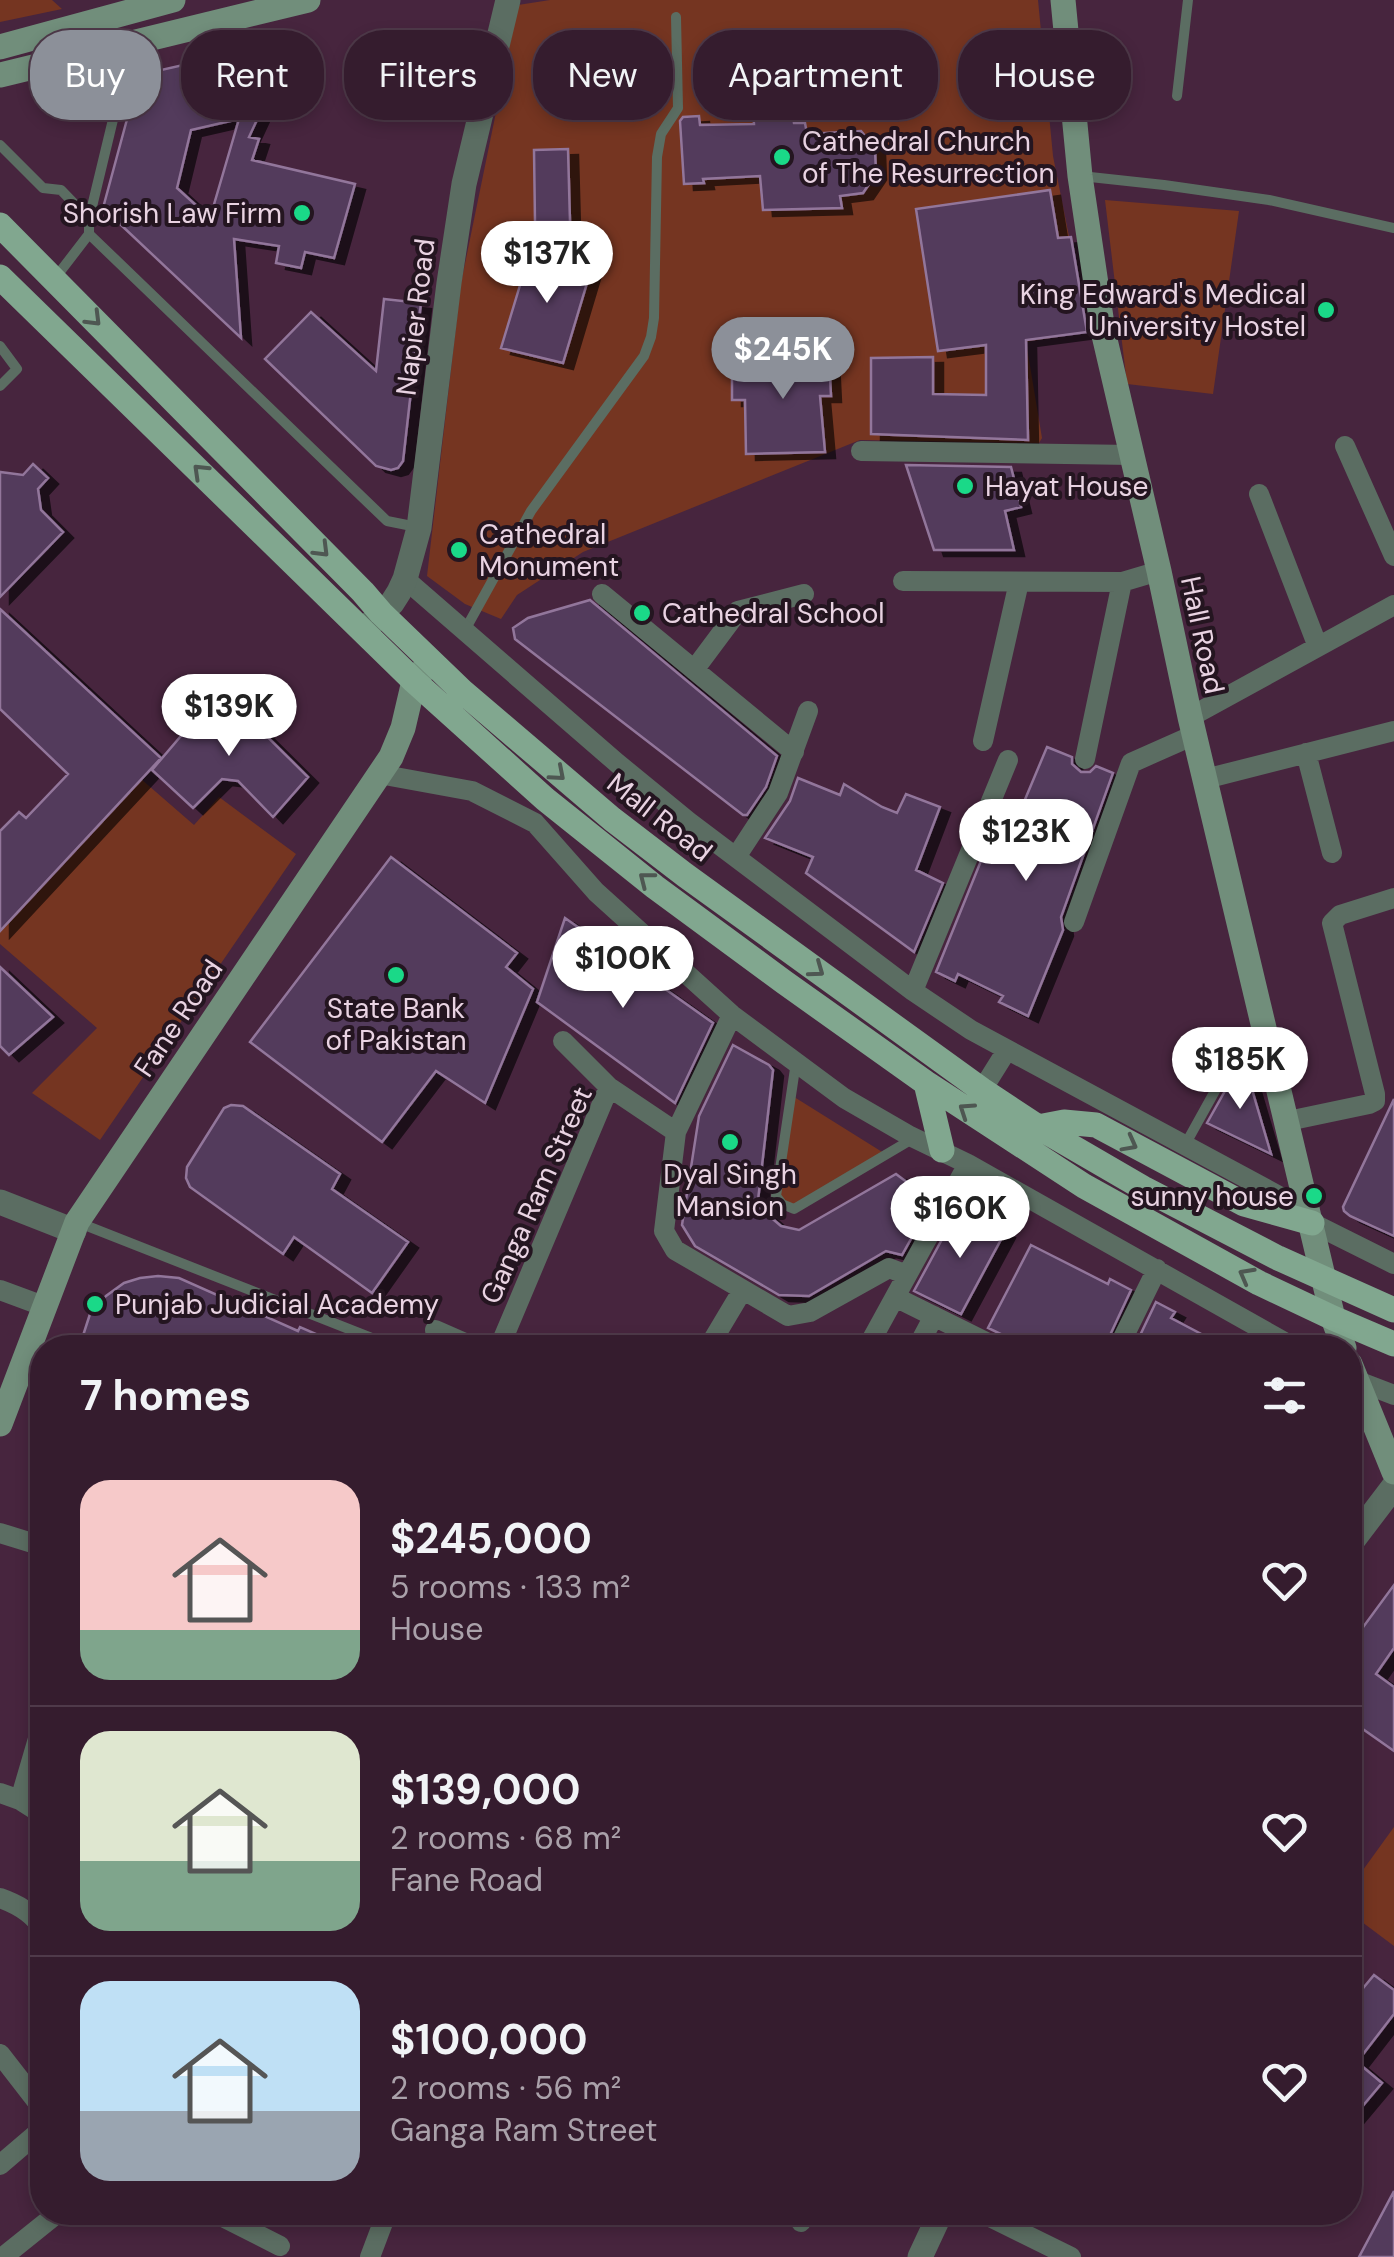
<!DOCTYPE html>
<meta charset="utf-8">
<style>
body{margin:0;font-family:"DM Sans",sans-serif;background:#3d2536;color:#f1f3f6;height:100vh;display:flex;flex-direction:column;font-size:38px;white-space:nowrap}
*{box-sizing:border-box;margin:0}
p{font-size:32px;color:#aaa1aa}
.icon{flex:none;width:55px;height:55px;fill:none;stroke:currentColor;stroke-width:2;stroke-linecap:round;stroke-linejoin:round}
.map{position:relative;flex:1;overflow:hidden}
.panel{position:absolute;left:30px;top:1335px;width:1332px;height:890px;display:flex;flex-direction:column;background:#351c2e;border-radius:40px;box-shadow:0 5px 15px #0003,0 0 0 2px #4f3a4a}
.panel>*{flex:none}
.hud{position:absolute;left:30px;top:30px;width:1335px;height:90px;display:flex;gap:20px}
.price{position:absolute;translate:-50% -85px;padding:0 22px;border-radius:35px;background:#fff;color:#222;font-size:32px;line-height:65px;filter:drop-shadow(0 2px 5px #0008)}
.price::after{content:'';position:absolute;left:50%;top:60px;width:30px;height:22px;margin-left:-15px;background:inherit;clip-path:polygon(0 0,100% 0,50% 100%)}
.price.on{background:#8c9099;color:#fff}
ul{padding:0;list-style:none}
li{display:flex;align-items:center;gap:30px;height:250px;padding:0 50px}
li+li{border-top:2px solid #4f3a4a}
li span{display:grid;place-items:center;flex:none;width:280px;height:200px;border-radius:30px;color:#555}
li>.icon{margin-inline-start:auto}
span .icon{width:120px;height:120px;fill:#fffc;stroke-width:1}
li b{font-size:42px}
h2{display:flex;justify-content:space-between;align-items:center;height:120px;padding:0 50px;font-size:42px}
.tag{padding:0 35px;border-radius:40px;background:#351c2e;box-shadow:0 5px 15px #0003,0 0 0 2px #4f3a4a;font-size:35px;line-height:90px}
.tag.on{background:#8c9099;color:#fff}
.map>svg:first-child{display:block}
.green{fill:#753521}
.building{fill:#533a5b;stroke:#92769b;stroke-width:2.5;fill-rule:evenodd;filter:url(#shadow)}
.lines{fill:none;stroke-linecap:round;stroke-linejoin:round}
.service{stroke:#5b6d62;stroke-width:10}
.minor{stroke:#5b6d62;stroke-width:20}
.tertiary{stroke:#5b6d62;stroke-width:25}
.secondary{stroke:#718e7b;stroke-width:25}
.primary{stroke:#81a78f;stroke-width:25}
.oneway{stroke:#4e5752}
.poi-dot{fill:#1ad988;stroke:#241520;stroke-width:4}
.labels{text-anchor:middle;stroke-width:8;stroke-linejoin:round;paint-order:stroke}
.poi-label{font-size:28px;fill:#e9d3e2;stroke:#241520;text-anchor:start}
.street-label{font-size:28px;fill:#e9d3e2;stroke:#241520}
</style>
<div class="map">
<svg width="1394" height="2257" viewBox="0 0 1394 2257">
<defs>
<filter id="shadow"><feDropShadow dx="10" dy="6" stdDeviation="0" flood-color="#0009"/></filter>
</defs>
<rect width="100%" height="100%" fill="#47253e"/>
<!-- green -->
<path class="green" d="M0,0H52L62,9L0,22Z
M550,0H1038L1053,156L1088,332L1026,342L1042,438L1039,443L860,440L583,552L517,595L501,619L465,604L427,576L461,283L518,5Z
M1105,200L1239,211L1213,394L1127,384Z
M141,779L194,825L219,797L296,854L100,1140L32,1093L97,1028L0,944V931Z
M791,1095L887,1155L794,1209L776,1196Z
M1394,1827V1946L1350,1913V1888Z"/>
<!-- building -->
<path class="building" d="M285,42L287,55L249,137L259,139L252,160L355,184L334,258L305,252L301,268L276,263L279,246L234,239L241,338L103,208L139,75ZM239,119L227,160L210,218L177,188L191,130Z
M792,110L794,123H805L807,134L861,131L875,148L876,174L863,193L840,196L842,208L763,210L760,176L703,179L704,183L684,184L680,121L683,117L699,116L700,125L754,124L753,112Z
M568,149L570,222H535L534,150Z
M1050,190L1058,238L1071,237L1087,332L1026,340L1028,440L871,434V358L933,357V394L986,395V345L938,351L916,209Z
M531,249L593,263L563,363L501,348Z
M384,299L421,303L403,461L398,468L391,470L376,466L265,359L311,312L376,371Z
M792,353V358L829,356L831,396H820L825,452L746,454L745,400H732V360L769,358V355Z
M33,464L48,478L38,489L41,510L63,532L0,597V472L23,475Z
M906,465L1011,467L1021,507L1005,511L1014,550H934Z
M590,600L777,756L766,787L747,815H743L515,639L513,628L528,618Z
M0,609L161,758L0,931V831L19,812L26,818L68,774L0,709Z
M220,690L308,777L273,817L238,781L222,779L193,808L152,770Z
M1047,747L1072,757V764L1081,772H1090L1096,766L1113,773L1061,917L1063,930L1028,1016L999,1002L1003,996L958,974L955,981L936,972L1000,814L1016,821Z
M798,778L840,795L844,784L882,807L897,813L906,794L940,807L916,870L943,883L914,952L806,873L813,857L765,838L790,801Z
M391,857L517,953L506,967L533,989L485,1103L436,1071L382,1142L250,1042Z
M565,918L713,1023L675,1103L537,1002Z
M0,967L53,1017L9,1055L0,1046Z
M733,1045L769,1065L773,1070L758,1200L761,1209L781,1226L799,1230L896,1174L932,1201L902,1255L886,1251L809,1296L779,1295L695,1246L682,1225L699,1116Z
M1243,1059L1271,1154L1207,1123Z
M1394,1099V1236L1350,1216L1344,1211L1343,1207Z
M231,1105L243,1106L340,1174L332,1189L408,1242L372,1293L294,1237L283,1254L190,1187L186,1178L187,1167L224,1108Z
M959,1208L1005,1232L961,1314L914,1291Z
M1031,1245L1108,1284L1110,1279L1131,1290L1104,1348H1012L1005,1336L988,1328Z
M158,1276L179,1278L298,1331L300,1327L348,1348H79L90,1314L106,1296L124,1283L140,1278Z
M1156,1302L1175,1312L1171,1318L1228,1348H1134Z
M1394,1585V1648L1376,1674L1394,1687V1751L1350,1720V1645Z
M1374,1975L1394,1990V2014L1357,2062L1382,2083L1350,2121V2004Z
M1394,2191V2257H1359Z"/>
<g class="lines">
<!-- service -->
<path class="service" d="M1177,96L1188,0
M0,145L43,188L61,190L89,219
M1081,176L1164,185L1269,200L1394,228
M89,234L387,521L417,527
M56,277L89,234V219L131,45
M0,346L17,369L0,386
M465,630L531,511L644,356L651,337L654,318L657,157L661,134L678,108L676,17
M796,1062L776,1196L782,1204L794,1209L914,1138
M1185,1145L1241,1044L1264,1038
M77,1222L397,1348"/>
<!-- minor -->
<path class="minor" d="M1345,446L1394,556
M861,451L1132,455
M1259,494L1318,647
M405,579L617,763L689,822L913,991L971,1030L1279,1196L1312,1223L1394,1264
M903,581L1122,582L1159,571
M602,594L794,752
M694,670L738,611L804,594
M1190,717L1394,605
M983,741L1019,582
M1306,753L1332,853
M1085,759L1122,582
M379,774L472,791L535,823L596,892L732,1015L844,1098L908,1135L968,1164L1295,1348
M1205,779L1394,731
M736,857L778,793L808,711
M1074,922L1131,763L1194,735
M913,991L1008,760
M563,1041L609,1087
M982,1090L1007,1050
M1288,1121L1369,1104L1375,1101V1094L1332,923L1340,915L1394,898
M676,1132L664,1231L675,1250L788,1316L810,1312L889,1268L907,1275
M0,1290L46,1307
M895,1297L998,1348
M435,1330L476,1348
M499,1348L609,1087L676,1132L732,1015
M708,1348L742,1291
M867,1348L968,1164
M917,1348L934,1316
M1118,1348L1157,1269
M24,1366L42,1373
M1350,1378L1394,1395
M0,1533L42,1546
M0,1793L20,1800L42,1814
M20,1800L42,1725
M0,1898C17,1904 32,1912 42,1928
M0,2054L42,2108
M0,2165L42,2129
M213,2212L280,2246
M980,2212L1071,2257
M801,2222L804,2212
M3,2257L59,2212
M370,2257L387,2212"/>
<!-- tertiary -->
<path class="tertiary" d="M368,626L392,603L399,592L405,579L419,528L449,283L464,184L508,0
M0,1202L74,1231
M1350,1544L1394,1486
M920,2257L941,2212"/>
<!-- secondary -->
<path class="secondary" d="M1063,0L1080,176L1103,331L1159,571L1190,717L1333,1318L1344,1348
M0,47L173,0
M0,75L308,0
M1350,1364L1394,1472
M0,1424L77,1222L391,757L403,728L414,681L425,668"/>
<!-- primary -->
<path class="primary" d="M0,225L363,592L381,613L462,691L612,819L685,875L982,1090L1038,1127L1143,1188L1278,1258L1394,1310
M0,277L414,681L545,799L655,887L784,982L926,1083L1084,1186L1259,1283L1333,1318L1394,1344
M926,1083L942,1150
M1038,1127L1064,1122L1096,1125L1244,1204L1312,1223"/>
</g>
<!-- one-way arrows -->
<defs><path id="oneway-chevron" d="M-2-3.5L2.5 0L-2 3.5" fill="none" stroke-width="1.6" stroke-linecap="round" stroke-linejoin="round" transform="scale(2.5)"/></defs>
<g class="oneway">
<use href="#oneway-chevron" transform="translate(94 319) rotate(45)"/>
<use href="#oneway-chevron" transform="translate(200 471) rotate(-136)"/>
<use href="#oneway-chevron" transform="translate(322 550) rotate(45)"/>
<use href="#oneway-chevron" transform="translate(558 774) rotate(41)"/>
<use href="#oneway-chevron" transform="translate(646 879) rotate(-142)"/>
<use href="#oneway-chevron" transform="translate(817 970) rotate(36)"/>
<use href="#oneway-chevron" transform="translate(966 1110) rotate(-146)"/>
<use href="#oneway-chevron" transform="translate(1130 1144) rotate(28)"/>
<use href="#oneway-chevron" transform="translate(1246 1275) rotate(-151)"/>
</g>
<!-- markers -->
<g class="poi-dot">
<circle cx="782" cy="157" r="10"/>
<circle cx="302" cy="213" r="10"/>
<circle cx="1326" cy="310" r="10"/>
<circle cx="965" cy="486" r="10"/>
<circle cx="459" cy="550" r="10"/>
<circle cx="642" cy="613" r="10"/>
<circle cx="396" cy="975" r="10"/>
<circle cx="730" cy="1142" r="10"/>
<circle cx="1314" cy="1196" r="10"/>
<circle cx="95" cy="1304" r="10"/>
</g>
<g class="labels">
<!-- poi labels -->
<g class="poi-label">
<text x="802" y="151">Cathedral Church<tspan x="802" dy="32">of The Resurrection</tspan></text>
<text x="282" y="223" text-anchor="end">Shorish Law Firm</text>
<text x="1306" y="304" text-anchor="end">King Edward's Medical<tspan x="1306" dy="32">University Hostel</tspan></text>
<text x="985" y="496">Hayat House</text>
<text x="479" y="544">Cathedral<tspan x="479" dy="32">Monument</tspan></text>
<text x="662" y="623">Cathedral School</text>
<text x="396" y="1018" text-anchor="middle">State Bank<tspan x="396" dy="32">of Pakistan</tspan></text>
<text x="730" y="1184" text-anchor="middle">Dyal Singh<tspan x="730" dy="32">Mansion</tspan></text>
<text x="1294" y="1206" text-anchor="end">sunny house</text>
<text x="115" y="1314">Punjab Judicial Academy</text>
</g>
<!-- street labels -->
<g class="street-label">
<text transform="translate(415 317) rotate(-83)" y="10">Napier Road</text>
<text transform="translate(1203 635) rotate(78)" y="10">Hall Road</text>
<text transform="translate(660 817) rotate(38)" y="10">Mall Road</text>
<text transform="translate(178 1018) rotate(-56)" y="10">Fane Road</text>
<text transform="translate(536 1195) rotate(-66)" y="10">Ganga Ram Street</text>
</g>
</g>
</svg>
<b class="price" style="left:547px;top:306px">$137K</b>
<b class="price on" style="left:783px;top:402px">$245K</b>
<b class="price" style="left:229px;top:759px">$139K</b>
<b class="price" style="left:1026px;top:884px">$123K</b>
<b class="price" style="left:623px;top:1011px">$100K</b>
<b class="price" style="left:1240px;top:1112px">$185K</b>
<b class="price" style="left:960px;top:1261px">$160K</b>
<div class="hud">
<a class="tag on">Buy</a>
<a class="tag">Rent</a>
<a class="tag">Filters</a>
<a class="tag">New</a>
<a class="tag">Apartment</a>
<a class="tag">House</a>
</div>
<section class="panel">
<h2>7 homes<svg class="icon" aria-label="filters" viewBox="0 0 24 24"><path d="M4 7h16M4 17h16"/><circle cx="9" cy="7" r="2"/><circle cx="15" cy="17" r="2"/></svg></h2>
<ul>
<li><span style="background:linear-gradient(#f6c9c9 75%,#7fa58c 0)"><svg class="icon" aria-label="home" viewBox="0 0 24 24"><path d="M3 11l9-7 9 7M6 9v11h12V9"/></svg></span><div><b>$245,000</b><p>5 rooms · 133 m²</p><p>House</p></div><svg class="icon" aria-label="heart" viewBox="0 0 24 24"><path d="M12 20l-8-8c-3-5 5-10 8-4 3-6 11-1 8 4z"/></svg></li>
<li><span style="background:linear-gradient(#dfe7d0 65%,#7fa58c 0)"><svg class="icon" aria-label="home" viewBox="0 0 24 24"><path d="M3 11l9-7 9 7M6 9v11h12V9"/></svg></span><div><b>$139,000</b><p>2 rooms · 68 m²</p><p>Fane Road</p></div><svg class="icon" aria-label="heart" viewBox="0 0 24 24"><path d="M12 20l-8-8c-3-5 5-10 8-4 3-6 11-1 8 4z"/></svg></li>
<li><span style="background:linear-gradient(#bfe0f5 65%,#9aa5b1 0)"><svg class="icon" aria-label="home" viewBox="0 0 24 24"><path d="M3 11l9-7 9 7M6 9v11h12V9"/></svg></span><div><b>$100,000</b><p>2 rooms · 56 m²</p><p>Ganga Ram Street</p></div><svg class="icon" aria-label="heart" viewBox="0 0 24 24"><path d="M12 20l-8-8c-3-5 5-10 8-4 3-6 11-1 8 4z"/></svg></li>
</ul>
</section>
</div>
